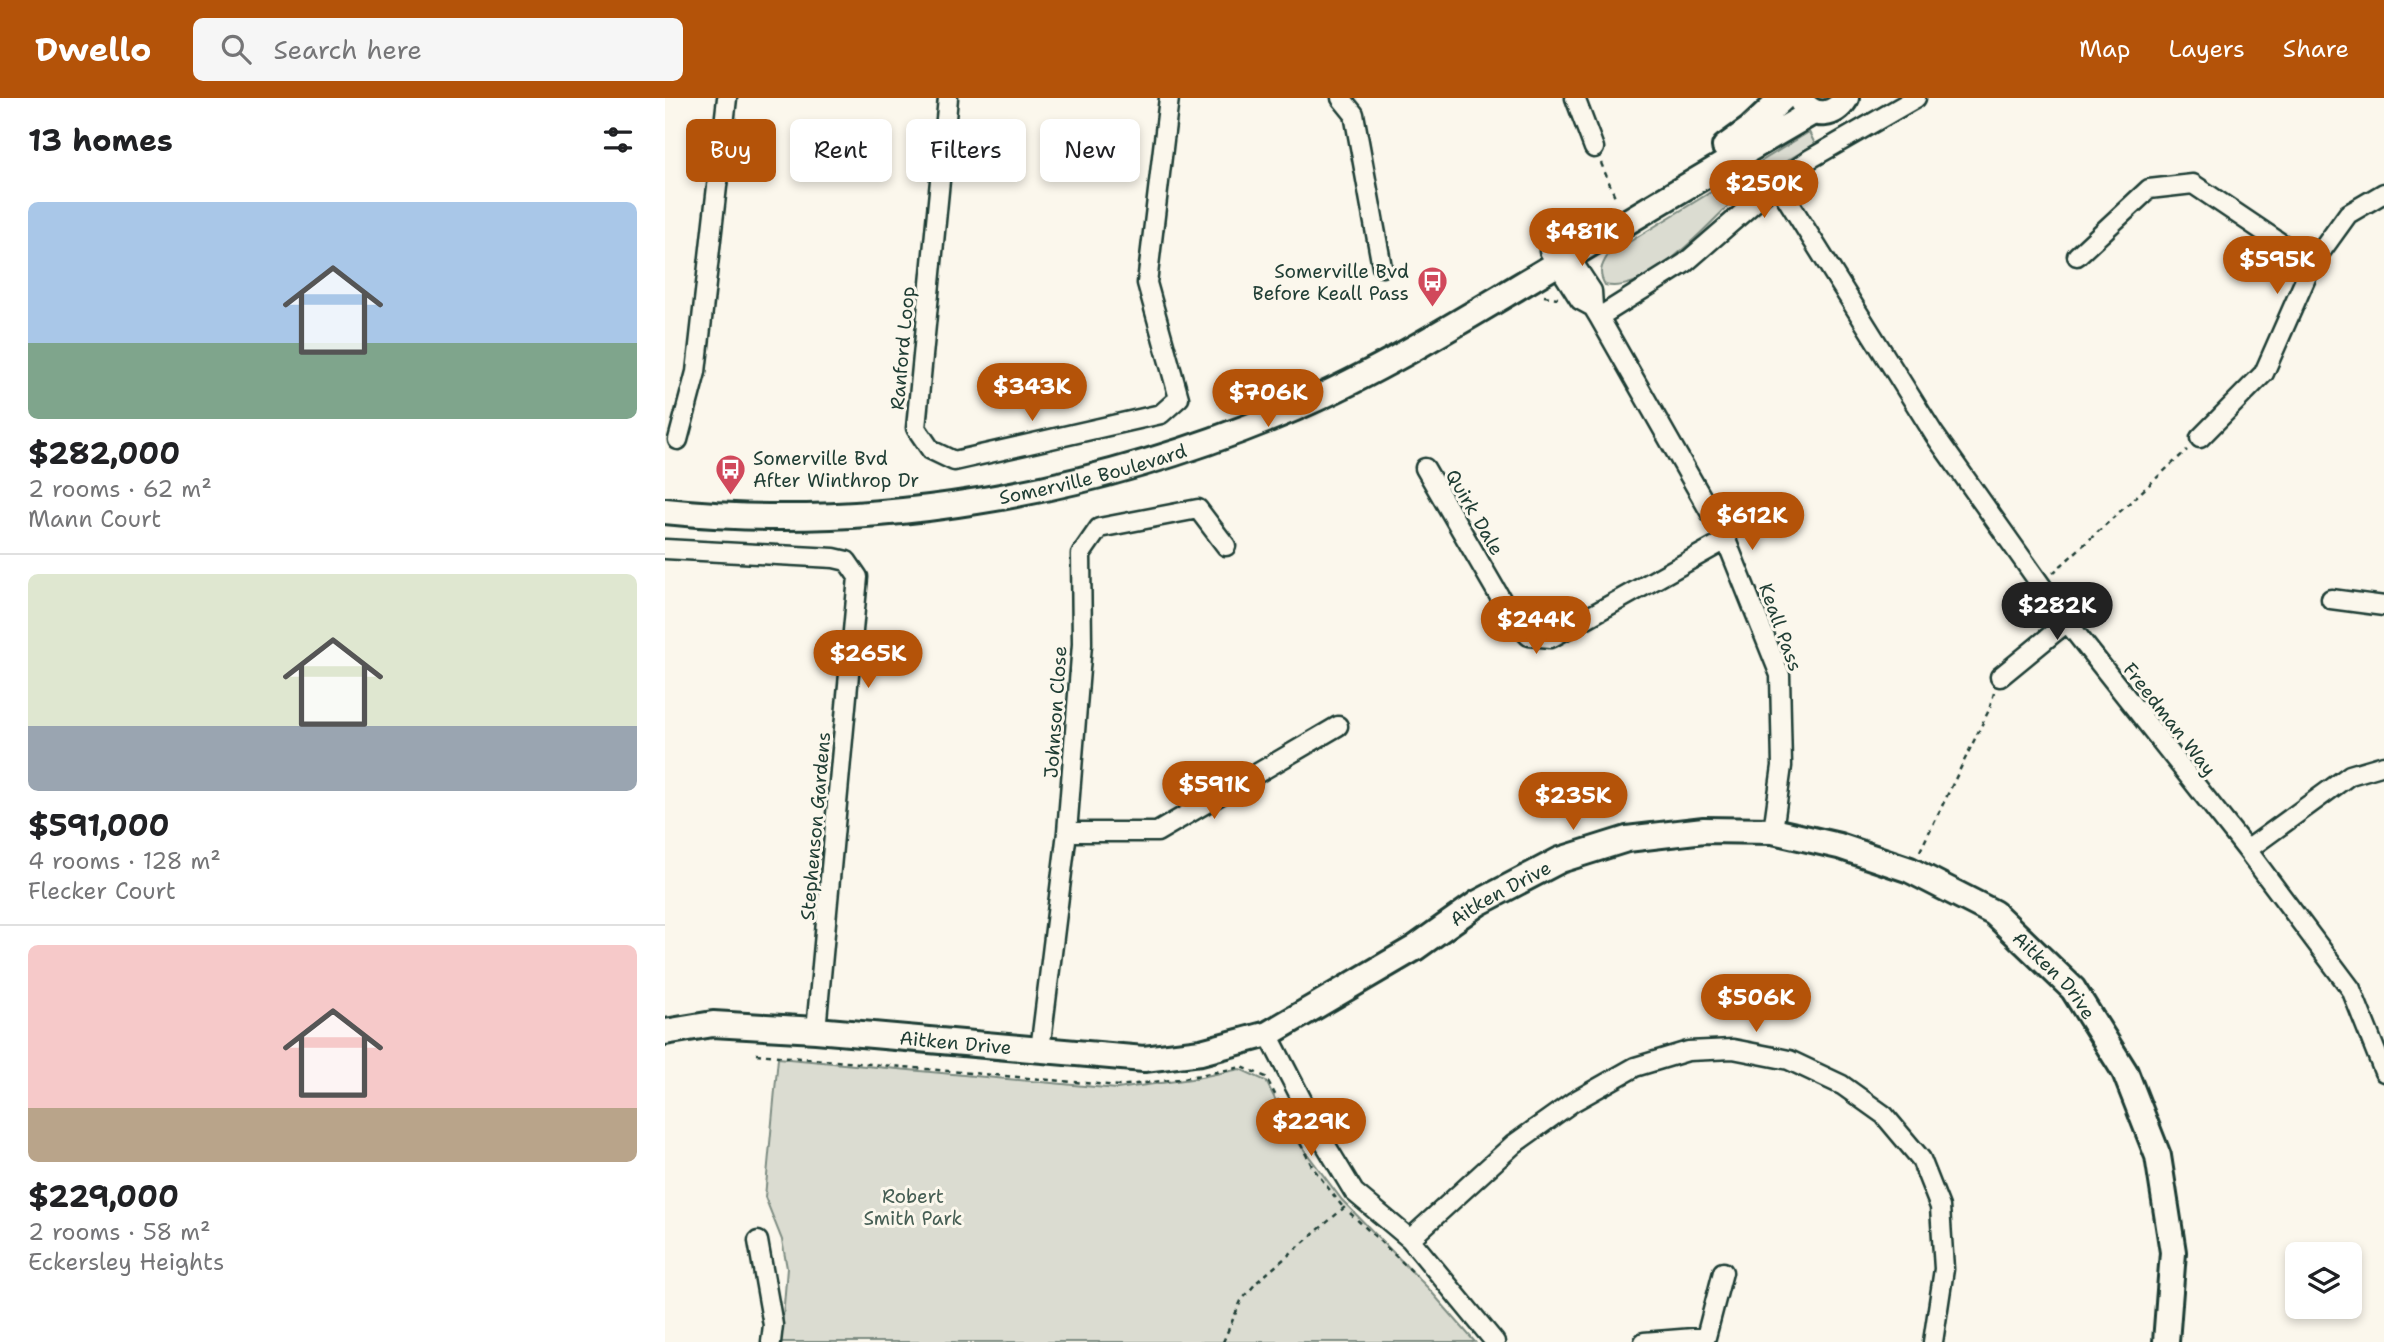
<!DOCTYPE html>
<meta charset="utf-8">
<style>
body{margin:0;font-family:"Shantell Sans",sans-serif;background:#f6f6f6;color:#202124;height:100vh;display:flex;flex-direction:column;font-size:26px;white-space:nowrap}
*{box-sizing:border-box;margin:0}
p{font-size:23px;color:#757577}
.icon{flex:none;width:38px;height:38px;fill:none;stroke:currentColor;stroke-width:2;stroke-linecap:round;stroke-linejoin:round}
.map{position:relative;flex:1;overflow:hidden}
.panel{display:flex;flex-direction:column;background:#fff;width:665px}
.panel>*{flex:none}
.hud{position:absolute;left:21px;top:21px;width:665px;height:63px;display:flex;gap:14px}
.controls{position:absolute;left:1620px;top:1144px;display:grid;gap:14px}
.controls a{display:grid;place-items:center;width:77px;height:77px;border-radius:10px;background:#fff;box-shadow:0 4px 10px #0003;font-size:35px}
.price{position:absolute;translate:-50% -60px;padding:0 16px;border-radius:24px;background:#b45309;color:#fff;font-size:23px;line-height:46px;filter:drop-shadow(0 2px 4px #0008)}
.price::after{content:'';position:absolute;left:50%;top:42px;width:21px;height:16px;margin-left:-10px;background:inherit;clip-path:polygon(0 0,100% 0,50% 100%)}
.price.current{background:#222;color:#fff}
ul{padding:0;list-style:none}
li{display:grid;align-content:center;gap:14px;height:371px;padding:0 28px}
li+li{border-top:2px solid #e0e0e0}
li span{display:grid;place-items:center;height:217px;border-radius:10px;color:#555}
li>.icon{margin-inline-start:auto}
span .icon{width:126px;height:126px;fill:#fffc;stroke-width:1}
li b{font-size:30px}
h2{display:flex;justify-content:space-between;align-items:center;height:84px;padding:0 28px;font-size:30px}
.tag{padding:0 24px;border-radius:10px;background:#fff;box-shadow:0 4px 10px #0003;font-size:24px;line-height:63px}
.tag.current{background:#b45309;color:#fff}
header{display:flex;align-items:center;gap:42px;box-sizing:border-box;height:98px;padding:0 35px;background:#b45309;color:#fff}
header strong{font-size:33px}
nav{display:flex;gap:38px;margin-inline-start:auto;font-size:24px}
.search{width:490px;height:63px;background:#f6f6f6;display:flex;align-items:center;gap:18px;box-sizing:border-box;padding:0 24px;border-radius:10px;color:#757577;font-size:26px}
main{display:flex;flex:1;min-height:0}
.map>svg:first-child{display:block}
.green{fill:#dbdcd1;stroke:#7d8c82;stroke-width:2}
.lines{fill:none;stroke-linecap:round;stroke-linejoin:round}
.street-casing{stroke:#1f3d34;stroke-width:23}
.secondary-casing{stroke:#1f3d34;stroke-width:30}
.path{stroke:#1f3d34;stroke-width:2.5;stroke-dasharray:5 5;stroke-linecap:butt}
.street{stroke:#fbf7ec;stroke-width:18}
.secondary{stroke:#fbf7ec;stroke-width:24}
.labels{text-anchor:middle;stroke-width:6;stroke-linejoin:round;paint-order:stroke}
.poi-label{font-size:19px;fill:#1f3d34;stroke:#fbf7ec;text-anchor:end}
.street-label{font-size:19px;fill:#1f3d34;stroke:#fbf7ec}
.park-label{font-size:19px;fill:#455d53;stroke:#fbf7ec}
</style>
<header>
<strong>Dwello</strong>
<div class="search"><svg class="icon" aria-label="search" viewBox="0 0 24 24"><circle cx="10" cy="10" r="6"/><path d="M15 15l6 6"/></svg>Search here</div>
<nav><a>Map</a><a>Layers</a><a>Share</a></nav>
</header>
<main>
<section class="panel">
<h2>13 homes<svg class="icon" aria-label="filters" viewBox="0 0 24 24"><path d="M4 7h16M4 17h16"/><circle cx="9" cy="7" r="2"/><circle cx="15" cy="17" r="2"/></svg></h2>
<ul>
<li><span style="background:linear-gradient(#a9c7e8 65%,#7fa58c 0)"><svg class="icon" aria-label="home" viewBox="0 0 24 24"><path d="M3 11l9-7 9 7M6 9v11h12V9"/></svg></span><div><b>$282,000</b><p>2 rooms · 62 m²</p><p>Mann Court</p></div></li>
<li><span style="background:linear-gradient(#dfe7d0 70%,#9aa5b1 0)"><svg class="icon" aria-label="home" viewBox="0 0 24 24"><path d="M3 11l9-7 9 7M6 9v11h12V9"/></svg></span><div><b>$591,000</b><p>4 rooms · 128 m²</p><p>Flecker Court</p></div></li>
<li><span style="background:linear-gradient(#f6c9c9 75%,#b9a48a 0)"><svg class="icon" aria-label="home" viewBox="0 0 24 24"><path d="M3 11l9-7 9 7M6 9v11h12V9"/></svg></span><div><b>$229,000</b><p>2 rooms · 58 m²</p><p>Eckersley Heights</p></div></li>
</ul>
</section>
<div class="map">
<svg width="1719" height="1244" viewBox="0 0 1719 1244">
<rect width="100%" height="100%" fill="#fbf7ec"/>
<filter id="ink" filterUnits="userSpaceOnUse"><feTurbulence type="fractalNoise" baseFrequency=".0143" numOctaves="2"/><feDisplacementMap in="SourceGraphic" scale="14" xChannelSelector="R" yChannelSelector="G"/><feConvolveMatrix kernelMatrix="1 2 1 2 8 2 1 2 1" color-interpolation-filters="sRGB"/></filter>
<g filter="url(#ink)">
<!-- green -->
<path class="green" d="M1144,34L1150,46C1126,61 1099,75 1078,94C1045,122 987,197 940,187C933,175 936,168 943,157Z
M113,960L452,991L526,981L575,971L601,983L628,1037L677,1102L763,1190L810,1244H116L122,1170L117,1142L100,1099Z"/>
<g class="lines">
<defs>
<path id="street" d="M283,0L251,330L266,352L289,363L496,316L514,300L482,185L504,0
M676,0L689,16L717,169
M910,0L929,50
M1112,85L1269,336L1402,524L1582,752L1686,891L1719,974
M896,146L927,193L928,209L934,219L1061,442L1115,577L1117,668L1108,733
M884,153L915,202L928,209
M1412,158L1484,91L1528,86L1647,166
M934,219L1020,165L1112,85L1145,61L1251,0
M1535,340L1599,275L1647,166L1683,116L1719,95
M13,342L31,274L62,0
M760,370L847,520L864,538L886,540L1061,442
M0,451L169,460L182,463L193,479L151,932
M1666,501L1719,508
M1335,579L1402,524
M402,734H492L673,628
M1582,752L1685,677L1719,667
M603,936L657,1041L689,1094L745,1141L830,1244
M375,952L402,734L417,546L416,456L434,430L533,411L561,448
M745,1141L849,1046L908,1004L970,969L1023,953L1068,951L1124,962L1177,987L1219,1017L1256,1061L1275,1109L1279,1171L1268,1244
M93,1143L108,1227L106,1244
M979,1244L1041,1239L1058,1174"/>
<g id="secondary">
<path d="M1137,4C1150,21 1170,18 1181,0"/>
<path d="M1060,49L1085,31L1118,0"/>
<path id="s1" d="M0,413C210,435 422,396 616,316C699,282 776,235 853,189C951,131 1049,71 1148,14"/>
<path id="s2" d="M0,934L48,926L151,932L479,961L536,954L603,936L750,850L813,805L895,762L962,741L1039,732L1108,733L1174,748L1245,772L1329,815L1408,891L1460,974L1493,1058L1508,1154L1501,1244"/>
</g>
</defs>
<!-- street casing -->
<use href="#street" class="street-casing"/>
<!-- secondary casing -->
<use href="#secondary" class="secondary-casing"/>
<!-- path -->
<path class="path" d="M936,65L951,101
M879,198L893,200
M1388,475L1522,352
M1255,753L1324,612L1329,595
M91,956L454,988L514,981L577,969L601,979L648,1070L677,1108
M685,1115L751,1177
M558,1244L576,1203L592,1184L680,1109"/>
<!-- street -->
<use href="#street" class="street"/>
<!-- secondary -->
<use href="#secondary" class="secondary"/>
</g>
</g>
<!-- icons -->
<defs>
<symbol id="bus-pin" viewBox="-11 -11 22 30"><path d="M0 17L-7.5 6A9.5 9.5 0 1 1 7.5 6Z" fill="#d1495b" stroke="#fbf7ec"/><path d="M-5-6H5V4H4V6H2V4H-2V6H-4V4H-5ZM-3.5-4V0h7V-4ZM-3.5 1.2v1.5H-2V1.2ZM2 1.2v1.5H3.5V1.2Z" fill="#fff"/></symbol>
</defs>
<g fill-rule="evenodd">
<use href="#bus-pin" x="750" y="166" width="35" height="47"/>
<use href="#bus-pin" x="48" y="354" width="35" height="47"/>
</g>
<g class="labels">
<!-- poi labels -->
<g class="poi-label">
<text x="744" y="180">Somerville Bvd<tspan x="744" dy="22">Before Keall Pass</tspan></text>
<text x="88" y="367" text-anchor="start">Somerville Bvd<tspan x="88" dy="22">After Winthrop Dr</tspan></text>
</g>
<!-- street labels -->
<g class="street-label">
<text transform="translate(237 250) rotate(-85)" y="7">Ranford Loop</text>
<text dy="7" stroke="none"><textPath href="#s1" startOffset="432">Somerville Boulevard</textPath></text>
<text transform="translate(810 414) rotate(60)" y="7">Quirk Dale</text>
<text transform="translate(1116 529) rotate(70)" y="7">Keall Pass</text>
<text transform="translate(390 614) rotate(-86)" y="7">Johnson Close</text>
<text transform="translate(1505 621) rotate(52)" y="7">Freedman Way</text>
<text transform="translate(150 728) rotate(-85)" y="7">Stephenson Gardens</text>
<text dy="7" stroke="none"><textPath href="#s2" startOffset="880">Aitken Drive</textPath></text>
<text dy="7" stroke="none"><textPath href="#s2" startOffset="1489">Aitken Drive</textPath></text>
<text dy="7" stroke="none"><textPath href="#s2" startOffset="292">Aitken Drive</textPath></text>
</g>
<!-- park labels -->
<g class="park-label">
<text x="248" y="1105">Robert<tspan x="248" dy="22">Smith Park</tspan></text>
</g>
</g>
</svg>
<div class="controls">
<a><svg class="icon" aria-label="layers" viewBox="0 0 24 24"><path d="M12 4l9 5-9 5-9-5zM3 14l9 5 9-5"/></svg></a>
</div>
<b class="price" style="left:1099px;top:122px">$250K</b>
<b class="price" style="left:917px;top:170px">$481K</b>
<b class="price" style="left:1612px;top:198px">$595K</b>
<b class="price" style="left:367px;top:325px">$343K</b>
<b class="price" style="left:603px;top:331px">$706K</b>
<b class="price" style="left:1087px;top:454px">$612K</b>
<b class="price current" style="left:1392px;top:544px">$282K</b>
<b class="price" style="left:871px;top:558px">$244K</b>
<b class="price" style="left:203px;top:592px">$265K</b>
<b class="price" style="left:549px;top:723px">$591K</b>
<b class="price" style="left:908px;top:734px">$235K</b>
<b class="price" style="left:1091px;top:936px">$506K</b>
<b class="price" style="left:646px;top:1060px">$229K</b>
<div class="hud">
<a class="tag current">Buy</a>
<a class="tag">Rent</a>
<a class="tag">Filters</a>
<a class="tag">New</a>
</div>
</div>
</main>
